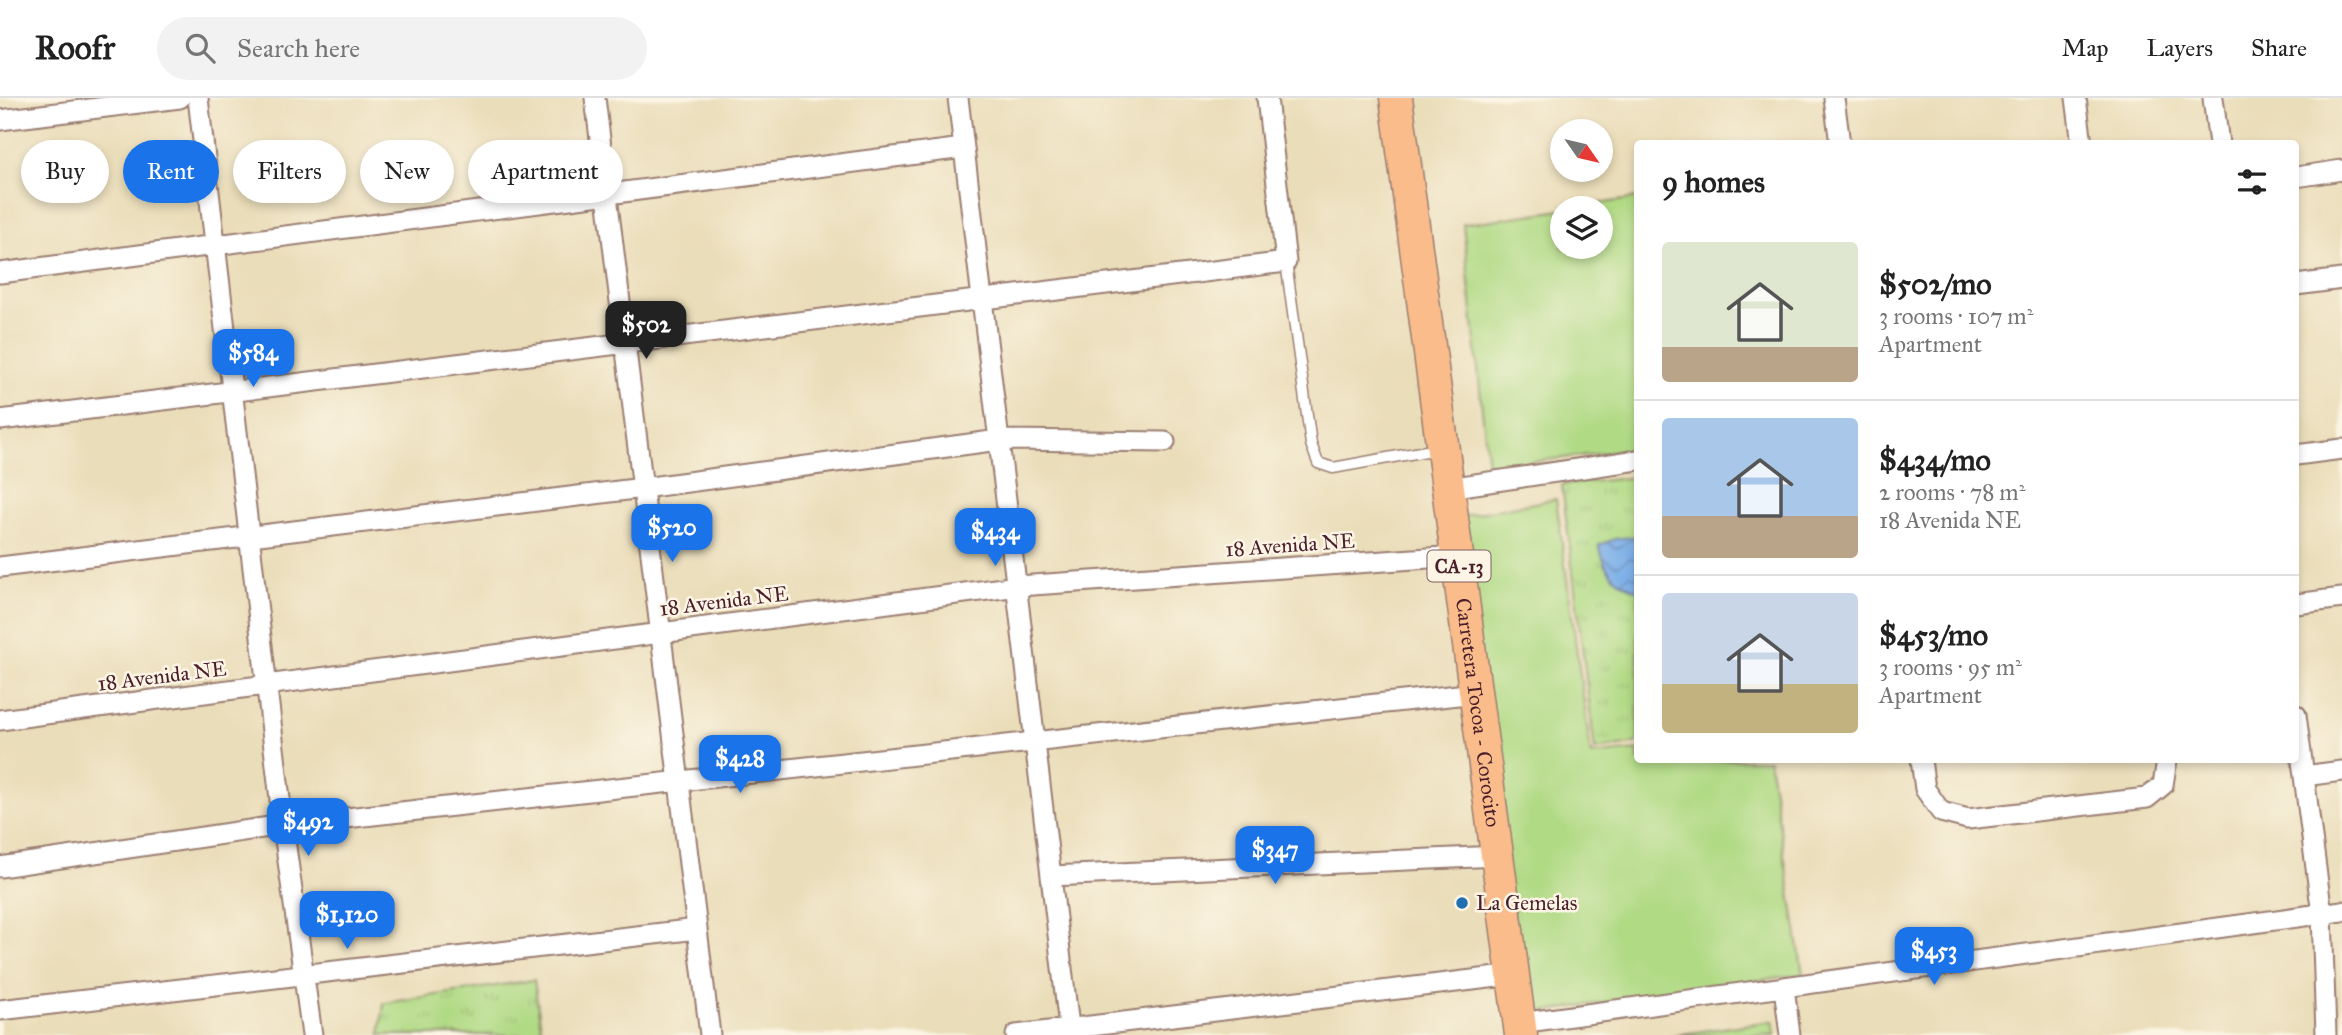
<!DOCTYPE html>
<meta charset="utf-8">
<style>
body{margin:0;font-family:"IM FELL Great Primer",serif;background:#f2f2f2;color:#222;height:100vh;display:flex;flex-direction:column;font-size:26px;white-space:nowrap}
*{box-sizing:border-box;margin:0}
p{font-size:23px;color:#767676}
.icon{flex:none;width:38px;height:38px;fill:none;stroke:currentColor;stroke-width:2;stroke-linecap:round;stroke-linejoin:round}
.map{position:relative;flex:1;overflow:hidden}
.side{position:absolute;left:1634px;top:42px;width:665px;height:623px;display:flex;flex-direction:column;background:#fff;border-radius:7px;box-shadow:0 4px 10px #0003}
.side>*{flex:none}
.hud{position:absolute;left:21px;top:42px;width:665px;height:63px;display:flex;gap:14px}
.needle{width:46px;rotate:124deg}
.buttons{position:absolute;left:1550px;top:21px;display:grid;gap:14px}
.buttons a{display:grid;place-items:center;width:63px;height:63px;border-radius:50%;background:#fff;box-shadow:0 4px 10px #0003;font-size:35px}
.price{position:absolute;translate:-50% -60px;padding:0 16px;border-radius:14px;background:#1a73e8;color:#fff;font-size:23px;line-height:46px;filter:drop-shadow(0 2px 4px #0008)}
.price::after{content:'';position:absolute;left:50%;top:42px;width:21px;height:16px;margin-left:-10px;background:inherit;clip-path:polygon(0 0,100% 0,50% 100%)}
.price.selected{background:#222;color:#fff}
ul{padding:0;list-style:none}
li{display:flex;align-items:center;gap:21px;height:175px;padding:0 28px}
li+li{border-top:2px solid #e0e0e0}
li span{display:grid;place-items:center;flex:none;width:196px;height:140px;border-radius:7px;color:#555}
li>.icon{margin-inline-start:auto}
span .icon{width:84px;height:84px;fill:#fffc;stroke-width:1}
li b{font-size:30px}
h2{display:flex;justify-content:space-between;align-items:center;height:84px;padding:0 28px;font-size:30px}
.chip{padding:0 24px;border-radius:32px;background:#fff;box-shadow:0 4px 10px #0003;font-size:24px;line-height:63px}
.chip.selected{background:#1a73e8;color:#fff}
header{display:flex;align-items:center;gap:42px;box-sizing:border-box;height:98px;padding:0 35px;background:#fff;border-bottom:2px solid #e0e0e0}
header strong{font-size:33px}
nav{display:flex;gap:38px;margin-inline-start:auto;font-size:24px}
.search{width:490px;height:63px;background:#f2f2f2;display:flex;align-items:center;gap:18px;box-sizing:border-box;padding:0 24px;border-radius:38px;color:#767676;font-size:26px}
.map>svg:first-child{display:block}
.grass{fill:#b1da85;stroke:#7e7c58;stroke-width:2}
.park{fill:url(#park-tufts);stroke:#7e7c58;stroke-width:2}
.water{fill:url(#water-waves);stroke:#62678a;stroke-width:2}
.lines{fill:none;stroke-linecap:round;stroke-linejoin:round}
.service-casing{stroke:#9a7e72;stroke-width:13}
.minor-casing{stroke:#9a7e72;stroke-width:23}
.primary-casing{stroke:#9a7e72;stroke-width:35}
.service{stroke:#fff;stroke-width:10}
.minor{stroke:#fff;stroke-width:19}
.primary{stroke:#f9bc8a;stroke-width:32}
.poi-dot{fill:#1f6fb2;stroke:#fcf5e5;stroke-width:2.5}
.labels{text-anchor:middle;stroke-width:5;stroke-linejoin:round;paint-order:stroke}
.shield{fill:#fcf5e5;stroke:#7f5f63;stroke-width:2}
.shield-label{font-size:19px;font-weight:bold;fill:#4a1f2b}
.street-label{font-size:21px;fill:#4a1f2b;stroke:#fcf5e5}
.poi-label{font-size:21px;fill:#4a1f2b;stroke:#fcf5e5;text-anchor:start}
</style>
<header>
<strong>Roofr</strong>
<div class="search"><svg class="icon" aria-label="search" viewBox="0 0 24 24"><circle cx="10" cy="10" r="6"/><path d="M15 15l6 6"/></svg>Search here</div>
<nav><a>Map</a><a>Layers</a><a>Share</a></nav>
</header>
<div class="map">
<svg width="2342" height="937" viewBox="0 0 2342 937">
<defs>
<pattern id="park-tufts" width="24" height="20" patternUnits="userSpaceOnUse" patternTransform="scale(1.75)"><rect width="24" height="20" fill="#b1da85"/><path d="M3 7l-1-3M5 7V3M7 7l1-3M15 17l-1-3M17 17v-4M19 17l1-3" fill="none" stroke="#9abb73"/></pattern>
<pattern id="water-waves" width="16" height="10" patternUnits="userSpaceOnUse" patternTransform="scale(1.75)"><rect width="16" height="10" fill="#7bafe8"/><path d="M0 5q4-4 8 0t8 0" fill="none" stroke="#678ebc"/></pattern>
</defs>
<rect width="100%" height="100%" fill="#fcf5e5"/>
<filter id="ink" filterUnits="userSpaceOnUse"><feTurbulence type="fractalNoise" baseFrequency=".0143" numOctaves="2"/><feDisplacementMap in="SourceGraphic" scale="14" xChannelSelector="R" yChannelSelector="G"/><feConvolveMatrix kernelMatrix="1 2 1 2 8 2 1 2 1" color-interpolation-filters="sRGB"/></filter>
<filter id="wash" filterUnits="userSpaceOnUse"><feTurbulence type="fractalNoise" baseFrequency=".00686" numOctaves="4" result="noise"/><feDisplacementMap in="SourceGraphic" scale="28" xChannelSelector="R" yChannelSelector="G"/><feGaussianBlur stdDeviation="1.57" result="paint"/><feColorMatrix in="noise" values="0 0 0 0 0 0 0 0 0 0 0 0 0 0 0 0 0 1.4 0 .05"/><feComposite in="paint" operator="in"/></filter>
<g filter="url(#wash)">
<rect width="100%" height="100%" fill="#eaddb9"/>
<!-- grass -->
<path class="grass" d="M1638,100V351L1488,369L1463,126L1563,112V149H1601V110H1571Z
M1556,401L1591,657L1638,652V662H1769L1803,876L1512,918L1445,421Z
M1773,923L1775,937H1673Z"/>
<!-- park -->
<path class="park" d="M1638,379V645L1595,652L1562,387Z
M534,882L542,937H380L384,905Z"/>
<!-- water -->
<path class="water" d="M1638,438V493C1612,481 1606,475 1599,447L1615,441Z"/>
</g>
<g filter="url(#ink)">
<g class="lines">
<defs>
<path id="service" d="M1286,164L1311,346L1318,365L1333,370L1437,351"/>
<path id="minor" d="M198,0L283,727L312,937
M595,0L710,937
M958,0L1070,937
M1834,0L1840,46
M2076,0L2082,46
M2213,0L2219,46
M0,22L180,0
M2296,79L2342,72
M0,175L963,50
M2296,187L2342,181
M0,322L1286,164L1267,0
M2296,357L2342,351
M1448,390L1638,362
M0,469L643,390L999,342L1165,344
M2296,506L2342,500
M2296,617L2322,816L2326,937
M0,622L1018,488L1458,458
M1921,662L1925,691L1941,714L1968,721L2147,700L2163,687L2167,662
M2304,678L2342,673
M0,769L283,727L1476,595
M1051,778L1498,758
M1784,889L1790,937
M0,912L697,831
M1520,925L2342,813
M1016,937L1514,877"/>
<g id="primary">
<path id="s1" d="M1396,0L1521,937"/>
</g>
</defs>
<!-- service casing -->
<use href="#service" class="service-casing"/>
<!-- minor casing -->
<use href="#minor" class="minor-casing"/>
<!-- primary casing -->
<use href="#primary" class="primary-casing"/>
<!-- service -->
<use href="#service" class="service"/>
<!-- minor -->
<use href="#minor" class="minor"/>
<!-- primary -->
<use href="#primary" class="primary"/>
</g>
</g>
<!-- markers -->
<circle class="poi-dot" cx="1462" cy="805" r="7"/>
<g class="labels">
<!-- shield labels -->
<rect class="shield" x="1427.5" y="452.5" width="63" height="31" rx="5"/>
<g class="shield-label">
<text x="1459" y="475">CA-13</text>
</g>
<!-- street labels -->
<g class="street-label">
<text transform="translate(1290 447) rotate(-4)" y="7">18 Avenida NE</text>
<text transform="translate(724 503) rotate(-7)" y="7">18 Avenida NE</text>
<text transform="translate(162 578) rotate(-7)" y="7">18 Avenida NE</text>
<text dy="7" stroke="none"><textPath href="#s1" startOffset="620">Carretera Tocoa - Corocito</textPath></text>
</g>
<!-- poi labels -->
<g class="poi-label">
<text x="1476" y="812">La Gemelas</text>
</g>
</g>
</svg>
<div class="buttons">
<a><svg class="needle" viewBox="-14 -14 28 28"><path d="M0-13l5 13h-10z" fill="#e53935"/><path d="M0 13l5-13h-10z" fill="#767676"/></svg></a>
<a><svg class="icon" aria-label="layers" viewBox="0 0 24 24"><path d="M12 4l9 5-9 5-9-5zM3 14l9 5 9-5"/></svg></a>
</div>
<b class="price selected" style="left:646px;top:263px">$502</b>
<b class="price" style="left:253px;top:291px">$584</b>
<b class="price" style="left:672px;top:466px">$520</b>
<b class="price" style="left:995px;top:470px">$434</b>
<b class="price" style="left:740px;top:697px">$428</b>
<b class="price" style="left:308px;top:760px">$492</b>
<b class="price" style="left:1275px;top:788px">$347</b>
<b class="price" style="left:347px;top:853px">$1,120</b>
<b class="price" style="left:1934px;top:889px">$453</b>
<div class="hud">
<a class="chip">Buy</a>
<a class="chip selected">Rent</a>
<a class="chip">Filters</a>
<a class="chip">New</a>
<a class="chip">Apartment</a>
</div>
<section class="side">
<h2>9 homes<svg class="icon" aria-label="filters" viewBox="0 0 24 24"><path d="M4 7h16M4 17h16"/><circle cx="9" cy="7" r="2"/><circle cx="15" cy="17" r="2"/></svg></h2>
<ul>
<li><span style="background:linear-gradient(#dfe7d0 75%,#b9a48a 0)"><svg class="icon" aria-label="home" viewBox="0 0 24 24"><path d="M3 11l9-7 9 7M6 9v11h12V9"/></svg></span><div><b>$502/mo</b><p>3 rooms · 107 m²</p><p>Apartment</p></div></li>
<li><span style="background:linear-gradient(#a9c7e8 70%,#b9a48a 0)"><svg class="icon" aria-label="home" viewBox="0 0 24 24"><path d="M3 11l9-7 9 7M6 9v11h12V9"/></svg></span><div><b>$434/mo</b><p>2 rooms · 78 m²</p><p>18 Avenida NE</p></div></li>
<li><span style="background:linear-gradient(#c9d6e8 65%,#c2b280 0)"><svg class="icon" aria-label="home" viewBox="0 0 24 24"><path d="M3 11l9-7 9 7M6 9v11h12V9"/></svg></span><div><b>$453/mo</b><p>3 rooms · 95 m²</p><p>Apartment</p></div></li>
</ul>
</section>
</div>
